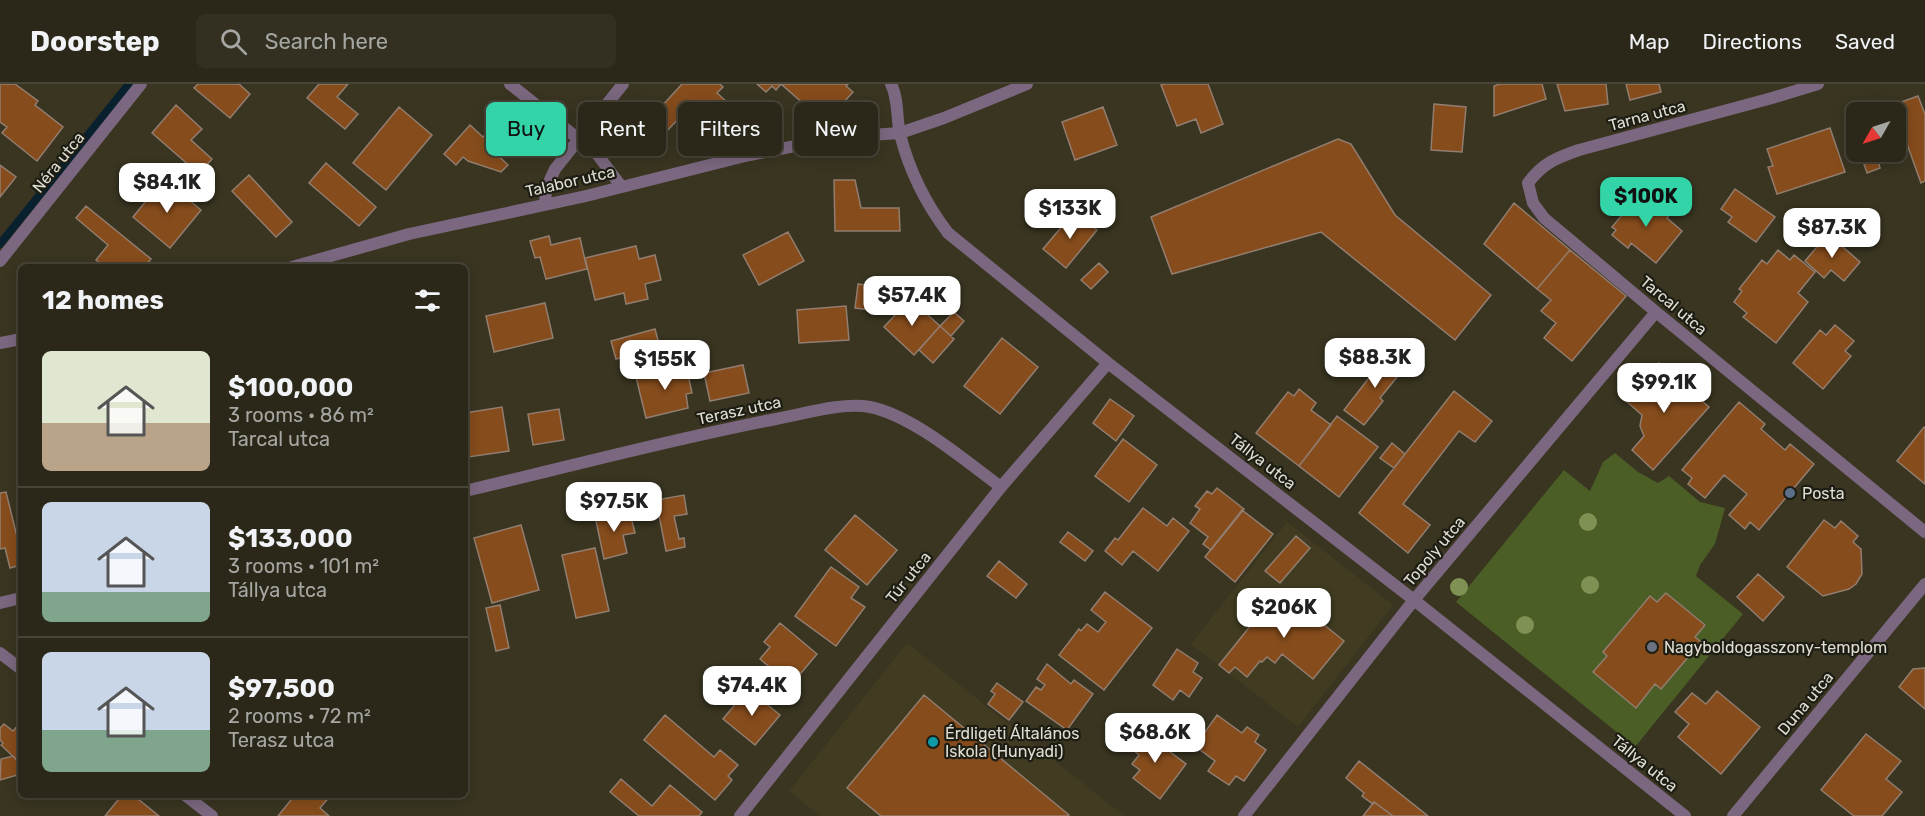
<!DOCTYPE html>
<meta charset="utf-8">
<style>
body{margin:0;font-family:Rubik,sans-serif;background:#333022;color:#f1f3f6;height:100vh;display:flex;flex-direction:column;font-size:22px;white-space:nowrap}
*{box-sizing:border-box;margin:0}
p{font-size:20px;color:#a6a6a2}
.icon{flex:none;width:33px;height:33px;fill:none;stroke:currentColor;stroke-width:2;stroke-linecap:round;stroke-linejoin:round}
.map{position:relative;flex:1;overflow:hidden}
.panel{position:absolute;left:18px;top:180px;width:450px;height:534px;display:flex;flex-direction:column;background:#2b2819;border-radius:9px;box-shadow:0 3px 15px #0003,0 0 0 2px #474438}
.panel>*{flex:none}
.hud{position:absolute;left:486px;top:18px;width:570px;height:54px;display:flex;gap:12px}
.needle{width:39px;rotate:231deg}
.fabs{position:absolute;left:1846px;top:18px;display:grid;gap:12px}
.fabs a{display:grid;place-items:center;width:60px;height:60px;border-radius:9px;background:#2b2819;box-shadow:0 3px 15px #0003,0 0 0 2px #474438;font-size:30px}
.price{position:absolute;translate:-50% -51px;padding:0 14px;border-radius:12px;background:#fff;color:#222;font-size:20px;line-height:39px;filter:drop-shadow(0 2px 3px #0008)}
.price::after{content:'';position:absolute;left:50%;top:36px;width:18px;height:14px;margin-left:-9px;background:inherit;clip-path:polygon(0 0,100% 0,50% 100%)}
.price.active{background:#33d4a8;color:#111}
ul{padding:0;list-style:none}
li{display:flex;align-items:center;gap:18px;height:150px;padding:0 24px}
li+li{border-top:2px solid #474438}
li span{display:grid;place-items:center;flex:none;width:168px;height:120px;border-radius:9px;color:#555}
li>.icon{margin-inline-start:auto}
span .icon{width:72px;height:72px;fill:#fffc;stroke-width:1}
li b{font-size:26px}
h2{display:flex;justify-content:space-between;align-items:center;height:72px;padding:0 24px;font-size:26px}
.chip{padding:0 21px;border-radius:9px;background:#2b2819;box-shadow:0 3px 15px #0003,0 0 0 2px #474438;font-size:21px;line-height:54px}
.chip.active{background:#33d4a8;color:#111}
header{display:flex;align-items:center;gap:36px;box-sizing:border-box;height:84px;padding:0 30px;background:#2b2819;border-bottom:2px solid #474438}
header strong{font-size:28px}
nav{display:flex;gap:33px;margin-inline-start:auto;font-size:21px}
.search{width:420px;height:54px;background:#333022;display:flex;align-items:center;gap:15px;box-sizing:border-box;padding:0 21px;border-radius:9px;color:#a6a6a2;font-size:22px}
.map>svg:first-child{display:block}
.built{fill:#413c21}
.green{fill:#4a5e26}
.lines{fill:none;stroke-linecap:round;stroke-linejoin:round}
.stream{stroke:#09212f;stroke-width:8}
.building{fill:#864c1c;stroke:#927d6f;stroke-width:1.5}
.street{stroke:#7b6880;stroke-width:12}
.tree{fill:#7f9153}
.service-dot{fill:#5c6f8a;stroke:#1e1d14;stroke-width:2}
.worship-dot{fill:#6b7280;stroke:#1e1d14;stroke-width:2}
.culture-dot{fill:#0f9aa8;stroke:#1e1d14;stroke-width:2}
.labels{text-anchor:middle;stroke-width:4.5;stroke-linejoin:round;paint-order:stroke}
.street-label{font-size:16px;fill:#e0ddd1;stroke:#1e1d14}
.poi-label{font-size:16px;fill:#e0ddd1;stroke:#1e1d14;text-anchor:start}
</style>
<header>
<strong>Doorstep</strong>
<div class="search"><svg class="icon" aria-label="search" viewBox="0 0 24 24"><circle cx="10" cy="10" r="6"/><path d="M15 15l6 6"/></svg>Search here</div>
<nav><a>Map</a><a>Directions</a><a>Saved</a></nav>
</header>
<div class="map">
<svg width="1925" height="732" viewBox="0 0 1925 732">
<rect width="100%" height="100%" fill="#393521"/>
<!-- built -->
<path class="built" d="M1287,438L1393,521L1298,643L1191,560Z
M907,559L1124,732H820L789,707Z"/>
<!-- green -->
<path class="green" d="M1615,369L1638,388L1658,399L1669,392L1700,418L1725,424L1715,460L1700,481L1696,492L1743,530L1635,663L1456,518L1564,386L1590,407L1603,378Z"/>
<g class="lines">
<!-- stream -->
<path class="stream" d="M0,160L129,0"/>
</g>
<!-- building -->
<path class="building" d="M0,0H15L38,17L35,21L63,43L37,77L2,49L7,43L0,38Z
M198,0H239L250,10L230,34L194,4Z
M319,0H348L337,13L358,30L345,45L307,14Z
M682,0H720L723,3L717,9L727,18L699,48L682,31L666,48L651,34Z
M757,0H781L776,6L772,2L766,8Z
M781,0H848L846,2L853,8L835,28L824,17L814,29Z
M1164,0H1208L1223,40L1201,49L1196,35L1177,42L1161,1Z
M1500,0H1542L1546,15L1494,32V2Z
M1557,0H1606L1608,20L1565,27Z
M1626,0H1659L1661,8L1630,16Z
M1918,12L1925,30V97L1921,99L1893,21Z
M1434,20L1466,23L1462,68L1431,66Z
M176,21L202,45L191,56L212,75L199,90L152,49Z
M399,23L432,51L386,106L353,79Z
M1103,23L1117,61L1075,76L1062,38Z
M1857,34V59L1849,36Z
M470,41L483,53L494,42L504,51L491,65L508,81L501,88L468,77L463,73L456,81L444,70Z
M1830,44L1845,88L1777,110L1768,83L1773,82L1767,65Z
M1338,55L1351,60L1395,131L1491,211L1455,256L1321,148L1172,190L1151,133Z
M1860,68H1895L1877,74L1880,84L1867,89Z
M326,79L376,123L359,142L309,99Z
M0,81L16,93L0,113Z
M249,91L292,138L276,153L232,107Z
M164,95L201,126L170,164L133,133Z
M834,96H855L861,124H899L900,147H835Z
M1735,105L1775,133L1756,158L1728,138L1732,133L1721,125Z
M1641,108L1669,131L1667,134L1682,147L1656,179L1631,159L1628,164L1612,151L1616,146L1612,143Z
M1514,119L1570,166L1537,205L1484,160Z
M86,122L151,175L145,183H104L96,176L108,161L76,134Z
M1074,128L1097,146L1066,184L1043,165Z
M788,148L804,177L759,201L743,171Z
M1828,150L1860,178L1844,197L1831,186L1824,194L1805,177Z
M549,152L551,161L580,154L587,185L546,195L540,173L535,174L530,157Z
M636,162L639,175L655,171L661,196L645,200L648,215L626,220L624,209L595,216L585,174Z
M1570,166L1626,212L1572,277L1544,254L1556,239L1541,227L1551,216L1537,205Z
M1778,166L1790,176L1794,171L1815,188L1798,209L1808,218L1776,259L1743,233L1747,229L1734,218L1742,207L1739,205L1762,176L1767,180Z
M1099,179L1108,188L1091,205L1081,196Z
M858,200L882,203L879,227L855,224Z
M910,215L940,242L914,271L884,243Z
M545,219L553,254L494,268L486,232Z
M846,222L849,256L799,259L797,226Z
M954,228L964,237L951,252L940,242Z
M1835,241L1854,257L1845,267L1851,272L1823,305L1793,279L1820,246L1826,251Z
M940,242L954,255L933,279L919,266Z
M655,245L660,264L616,275L611,257Z
M1002,254L1038,283L1000,330L964,302Z
M1389,268L1406,282L1380,314L1383,317L1364,341L1344,326Z
M1659,279L1709,323L1653,386L1632,366L1644,352L1640,342L1642,331L1626,317Z
M686,281L692,309L686,310L688,324L646,334L636,293Z
M743,281L749,309L710,317L704,289Z
M1299,305L1316,319L1311,326L1331,341L1299,382L1256,349L1288,308L1294,312Z
M1454,307L1492,337L1475,358L1459,347L1403,420L1430,441L1408,469L1359,429Z
M1110,315L1134,332L1116,357L1093,339Z
M1739,318L1765,340L1761,345L1785,366L1790,360L1814,380L1759,446L1750,438L1745,445L1729,431L1747,410L1724,391L1705,414L1688,400L1692,394L1682,386Z
M502,323L509,367L468,373L465,357V329Z
M559,325L564,356L533,361L528,330Z
M1337,332L1378,363L1339,413L1299,382Z
M1924,343L1925,344V400L1897,377Z
M1123,355L1157,381L1129,418L1095,392Z
M1392,359L1405,370L1394,384L1380,374Z
M1217,404L1244,425L1211,466L1203,460L1208,453L1190,439L1200,425L1195,422L1207,407L1212,410Z
M6,408L19,461L21,460V481L10,484L5,464L0,465V409Z
M684,411L687,430L674,432L679,455L684,454L685,463L666,467L656,416Z
M1143,424L1167,442L1173,434L1189,447L1158,487L1133,467L1122,481L1105,467L1115,454L1118,456Z
M1242,426L1273,450L1235,498L1205,473Z
M617,427L618,431L630,429L635,449L623,451L627,469L604,475L595,432Z
M855,431L897,466L867,501L825,466Z
M1824,436L1835,444L1841,437L1858,452L1853,458L1861,465L1862,490L1856,500L1849,505L1823,512L1787,483Z
M521,441L539,506L492,519L474,454Z
M1068,448L1093,467L1085,477L1060,458Z
M1296,452L1310,464L1280,499L1265,487Z
M595,464L609,527L576,534L562,471Z
M999,477L1027,500L1016,514L987,492Z
M831,483L859,503L851,514L865,523L836,562L795,532Z
M1758,490L1784,513L1763,537L1737,513Z
M1280,505L1344,557L1313,595L1282,570L1275,579L1267,573L1262,578L1260,577L1247,593L1235,583L1229,589L1219,581Z
M1105,508L1152,544L1104,606L1059,571L1079,545L1081,547L1087,540L1098,548L1106,538L1091,526Z
M1666,509L1705,541L1695,553L1701,558L1661,605L1655,600L1636,624L1593,588L1607,572L1603,568L1650,512L1657,518Z
M500,521L509,564L496,567L486,524Z
M780,539L817,570L791,601L760,575L770,563L764,558Z
M1177,565L1198,579L1193,588L1202,594L1189,613L1180,606L1173,616L1153,601Z
M1047,580L1071,600L1074,596L1093,610L1067,646L1026,617L1036,603L1041,606L1045,601L1037,595Z
M1925,584V625L1899,603L1913,585Z
M997,599L1023,618L1009,636L988,620L995,610L991,607Z
M748,605L780,631L755,661L723,635Z
M1717,607L1760,643L1721,690L1678,653L1689,640L1675,628L1692,609L1706,620Z
M924,611L1069,731L1068,732H881L847,704Z
M665,631L714,673L720,666L738,681L728,692L732,696L715,716L644,656Z
M1217,631L1242,649L1247,643L1259,651L1255,658L1266,666L1244,697L1236,692L1229,701L1208,687L1215,677L1195,662Z
M21,638V680L1,661L3,659L0,656V644L4,640L13,647Z
M1140,645L1186,680L1160,715L1133,694L1140,686L1132,680L1139,671L1127,661Z
M1866,650L1901,677L1886,695L1902,708L1882,732H1854L1821,706Z
M13,672L21,680V690L0,696L1,675Z
M1359,677L1428,732H1393L1374,718L1373,720L1362,712L1364,709L1346,694Z
M621,695L652,722L670,701L702,728L699,732H639L610,708Z
M122,711H133L159,732H105Z
M295,711H331L320,724L329,732H278Z
M1374,718L1393,732H1363Z"/>
<g class="lines">
<!-- street -->
<path class="street" d="M510,0L597,70L621,102
M891,0C899,16 896,33 900,50C909,86 926,120 948,149L1108,279L1414,516L1685,732
M1818,0L1772,14L1579,66C1556,74 1543,79 1528,99L1533,119L1544,134L1656,228L1925,448
M545,120L546,105L555,85L623,0
M0,177L141,0
M292,183L409,150L586,112L745,72L840,53L900,49L944,34L1027,0
M0,259L21,255
M465,407C568,383 671,355 776,335C804,330 842,318 870,323C914,332 965,377 1001,403
M0,519L21,514
M0,569L21,585
M185,711L212,732
M740,732L1001,403L1108,279
M1244,732L1414,516L1656,228
M1733,732L1925,500"/>
</g>
<!-- trees -->
<g class="tree">
<circle cx="623" cy="47" r="9"/>
<circle cx="1588" cy="438" r="9"/>
<circle cx="1590" cy="501" r="9"/>
<circle cx="1459" cy="503" r="9"/>
<circle cx="1525" cy="541" r="9"/>
</g>
<!-- markers -->
<circle class="service-dot" cx="1790" cy="409" r="6"/>
<circle class="worship-dot" cx="1652" cy="563" r="6"/>
<circle class="culture-dot" cx="933" cy="658" r="6"/>
<g class="labels">
<!-- street labels -->
<g class="street-label">
<text transform="translate(1647 31) rotate(-15)" y="6">Tarna utca</text>
<text transform="translate(58 78) rotate(-51)" y="6">Néra utca</text>
<text transform="translate(570 97) rotate(-13)" y="6">Talabor utca</text>
<text transform="translate(1674 221) rotate(40)" y="6">Tarcal utca</text>
<text transform="translate(739 326) rotate(-12)" y="6">Terasz utca</text>
<text transform="translate(1263 377) rotate(38)" y="6">Tállya utca</text>
<text transform="translate(1434 467) rotate(-50)" y="6">Topoly utca</text>
<text transform="translate(908 493) rotate(-51)" y="6">Túr utca</text>
<text transform="translate(1805 619) rotate(-50)" y="6">Duna utca</text>
<text transform="translate(1645 679) rotate(39)" y="6">Tállya utca</text>
</g>
<!-- poi labels -->
<g class="poi-label">
<text x="1802" y="415">Posta</text>
<text x="1664" y="569">Nagyboldogasszony-templom</text>
<text x="945" y="655">Érdligeti Általános<tspan x="945" dy="18">Iskola (Hunyadi)</tspan></text>
</g>
</g>
</svg>
<div class="fabs">
<a><svg class="needle" viewBox="-14 -14 28 28"><path d="M0-13l5 13h-10z" fill="#e53935"/><path d="M0 13l5-13h-10z" fill="#a6a6a2"/></svg></a>
</div>
<b class="price" style="left:167px;top:130px">$84.1K</b>
<b class="price active" style="left:1646px;top:144px">$100K</b>
<b class="price" style="left:1070px;top:156px">$133K</b>
<b class="price" style="left:1832px;top:175px">$87.3K</b>
<b class="price" style="left:912px;top:243px">$57.4K</b>
<b class="price" style="left:1375px;top:305px">$88.3K</b>
<b class="price" style="left:665px;top:307px">$155K</b>
<b class="price" style="left:1664px;top:330px">$99.1K</b>
<b class="price" style="left:614px;top:449px">$97.5K</b>
<b class="price" style="left:1284px;top:555px">$206K</b>
<b class="price" style="left:752px;top:633px">$74.4K</b>
<b class="price" style="left:1155px;top:680px">$68.6K</b>
<div class="hud">
<a class="chip active">Buy</a>
<a class="chip">Rent</a>
<a class="chip">Filters</a>
<a class="chip">New</a>
</div>
<section class="panel">
<h2>12 homes<svg class="icon" aria-label="filters" viewBox="0 0 24 24"><path d="M4 7h16M4 17h16"/><circle cx="9" cy="7" r="2"/><circle cx="15" cy="17" r="2"/></svg></h2>
<ul>
<li><span style="background:linear-gradient(#dfe7d0 60%,#b9a48a 0)"><svg class="icon" aria-label="home" viewBox="0 0 24 24"><path d="M3 11l9-7 9 7M6 9v11h12V9"/></svg></span><div><b>$100,000</b><p>3 rooms · 86 m²</p><p>Tarcal utca</p></div></li>
<li><span style="background:linear-gradient(#c9d6e8 75%,#7fa58c 0)"><svg class="icon" aria-label="home" viewBox="0 0 24 24"><path d="M3 11l9-7 9 7M6 9v11h12V9"/></svg></span><div><b>$133,000</b><p>3 rooms · 101 m²</p><p>Tállya utca</p></div></li>
<li><span style="background:linear-gradient(#c9d6e8 65%,#7fa58c 0)"><svg class="icon" aria-label="home" viewBox="0 0 24 24"><path d="M3 11l9-7 9 7M6 9v11h12V9"/></svg></span><div><b>$97,500</b><p>2 rooms · 72 m²</p><p>Terasz utca</p></div></li>
</ul>
</section>
</div>
